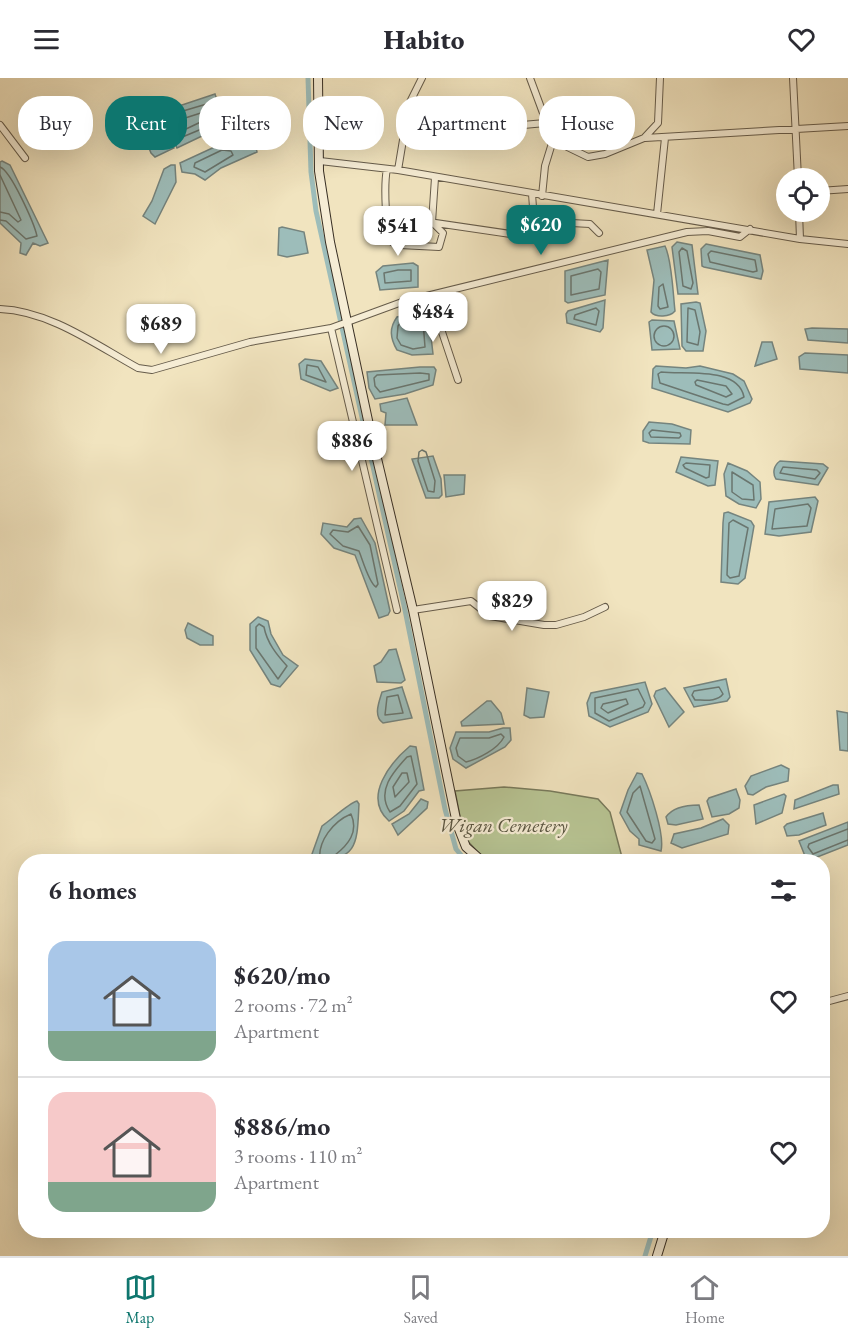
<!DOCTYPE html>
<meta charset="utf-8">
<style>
body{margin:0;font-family:"EB Garamond",serif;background:#f7f7f7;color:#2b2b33;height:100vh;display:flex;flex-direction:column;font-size:22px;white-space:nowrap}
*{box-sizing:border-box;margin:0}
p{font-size:20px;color:#7c7c81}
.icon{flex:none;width:33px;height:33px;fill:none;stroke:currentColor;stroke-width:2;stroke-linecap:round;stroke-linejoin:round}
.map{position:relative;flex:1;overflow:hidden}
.side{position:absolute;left:18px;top:776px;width:812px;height:384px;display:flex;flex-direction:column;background:#fff;border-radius:24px;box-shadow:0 6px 24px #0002}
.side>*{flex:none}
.top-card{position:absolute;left:18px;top:18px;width:813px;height:54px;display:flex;gap:12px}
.fabs{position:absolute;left:776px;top:90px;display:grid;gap:12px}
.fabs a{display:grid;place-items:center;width:54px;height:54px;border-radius:50%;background:#fff;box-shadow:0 6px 24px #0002;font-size:30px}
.price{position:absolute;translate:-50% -51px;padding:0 14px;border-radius:12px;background:#fff;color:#222;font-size:20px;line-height:39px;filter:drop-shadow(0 2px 3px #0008)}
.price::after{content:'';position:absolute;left:50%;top:36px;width:18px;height:14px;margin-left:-9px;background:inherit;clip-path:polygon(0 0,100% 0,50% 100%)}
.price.active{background:#0f766e;color:#fff}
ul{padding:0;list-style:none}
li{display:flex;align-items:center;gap:18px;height:150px;padding:0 30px}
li+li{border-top:2px solid #e1e1e2}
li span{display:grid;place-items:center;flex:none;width:168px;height:120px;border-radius:18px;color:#555}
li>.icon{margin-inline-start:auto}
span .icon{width:72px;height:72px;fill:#fffc;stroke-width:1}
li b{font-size:26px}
h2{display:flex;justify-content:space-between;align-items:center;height:72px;padding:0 30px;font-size:26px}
.tag{padding:0 21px;border-radius:24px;background:#fff;box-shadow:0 6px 24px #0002;font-size:21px;line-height:54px}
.tag.active{background:#0f766e;color:#fff}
header{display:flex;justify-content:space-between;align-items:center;height:78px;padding:0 30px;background:#fff;font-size:27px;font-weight:800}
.menu{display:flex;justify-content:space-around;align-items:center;height:84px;border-top:2px solid #e1e1e2;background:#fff;font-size:16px;color:#7c7c81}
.menu a{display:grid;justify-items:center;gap:3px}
.menu .active{color:#0f766e}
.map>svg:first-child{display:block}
.green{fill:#b8c594;stroke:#787a5c;stroke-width:1.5}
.water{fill:#9dbdba;stroke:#75847e;stroke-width:1.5}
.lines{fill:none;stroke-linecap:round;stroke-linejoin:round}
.shore{stroke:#6a766f;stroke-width:1.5}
.canal{stroke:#9dbdba;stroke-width:5}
.street-casing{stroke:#665c4b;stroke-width:8}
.secondary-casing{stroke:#382f24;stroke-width:10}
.street{stroke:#f6edd5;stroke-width:6}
.secondary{stroke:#f6edd5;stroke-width:8}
.labels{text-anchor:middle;stroke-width:4.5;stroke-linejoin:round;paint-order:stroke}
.park-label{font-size:20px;font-style:italic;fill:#585440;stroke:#f6edd5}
</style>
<header><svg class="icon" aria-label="menu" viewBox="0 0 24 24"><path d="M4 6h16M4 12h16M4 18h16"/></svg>Habito<svg class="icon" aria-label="heart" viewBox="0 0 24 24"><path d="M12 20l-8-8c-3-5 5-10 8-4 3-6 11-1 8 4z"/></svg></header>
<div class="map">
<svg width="848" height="1178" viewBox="0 0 848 1178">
<rect width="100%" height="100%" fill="#f1e4bf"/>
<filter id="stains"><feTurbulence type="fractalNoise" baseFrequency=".00333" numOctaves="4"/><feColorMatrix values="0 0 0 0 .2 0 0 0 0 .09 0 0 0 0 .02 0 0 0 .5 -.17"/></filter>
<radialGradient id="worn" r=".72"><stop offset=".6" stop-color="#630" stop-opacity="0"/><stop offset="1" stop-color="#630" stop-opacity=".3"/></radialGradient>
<!-- green -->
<path class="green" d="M504,709L550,713L598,721L610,734L623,783H486L464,759L455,713Z"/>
<!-- water -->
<path class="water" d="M215,16L225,47L177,70L159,29L156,31L174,70L155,79L151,75L137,40L147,26L182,27Z
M341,27L370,35L368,46H355L336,39V28Z
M248,64L255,65L257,74L221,90L205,102L195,96L182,94L180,85L221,66Z
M2,83L10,87L48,165L40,168L33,165L26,177L20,175L21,165L0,145V84Z
M171,87H175L176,104L155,146L143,138L152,123L164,91Z
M282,149L304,154L308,175L287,179L278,177L279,150Z
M677,164L692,167L698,216H678L672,169Z
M706,166L760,177L763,193L761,201L704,189L702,188L701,171Z
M665,168C672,182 673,216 675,233C670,239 656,240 651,234L654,202L647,172Z
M608,182L605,217L568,225L565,223V193Z
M413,185L418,188V209L380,212L376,194L383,188Z
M605,222L603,250L600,254L567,245L566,236L568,233Z
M696,224L700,225L706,253L703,273H686L682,268L681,226Z
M424,234L429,241L433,276L412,277L397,272C390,260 389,250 397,239Z
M652,242L674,243L680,271L652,272L649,244Z
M812,250L848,251V265L808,262L805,251Z
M762,264H772L777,281L755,288Z
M805,275L848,277V295L800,291L799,279Z
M305,281L321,283L338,310L330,313L301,301L299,286Z
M656,288L686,290L700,288L733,296L744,303L752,321L750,325L728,334L652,310L653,291Z
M420,289H434L436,292L433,307L405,316L375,321L369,310L367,294Z
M407,320L417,347H385L386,335L381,333L380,326Z
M649,344L672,346L691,352L690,366L649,365L643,363V353Z
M433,378L441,401L442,417L439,420H426L412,381Z
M681,379L718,383L715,407L708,408L676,394Z
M780,383L823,386L828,390L818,407L776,401C772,395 774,387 780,383Z
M728,385L747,393L760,404L761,421L756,430L739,426L726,418L724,396Z
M444,397H465L464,416L446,419Z
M815,419L818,423L811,454L779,458L765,456L769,424Z
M728,434L751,443L754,448L745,500L738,506L721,504L723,445L724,435Z
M361,440L375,465L390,533L388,537L379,540L355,477L334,470L321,456L323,445L347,449L354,441Z
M258,539L268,543L271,556L283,577L298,588L280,609L271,606L250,572V546Z
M188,545L213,558V567H200L187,560L185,552Z
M396,571L405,602L401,605L377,604L374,588L381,584L389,572Z
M726,601L730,619L727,623L694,629L684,610Z
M645,604L652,626L648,634L610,649L589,638L587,625L591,615Z
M402,609L412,640L383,645C373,638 379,624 382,614Z
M527,610L549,614L544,639L530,640L524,637Z
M665,610L684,634L669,649L654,618L656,613Z
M487,623H491L501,635L504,646L462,648L461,644Z
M837,633L848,635V673L840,672Z
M503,650H510L511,662L505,669L466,690L453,681L450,670L456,654H489Z
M410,668L416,669L424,712L419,713L404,733L389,743C362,719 391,684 410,668Z
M781,687L789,691L788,703L766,709L753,717L748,716L745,708L751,698Z
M637,695L642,696C650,712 665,756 661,773L639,767V761L630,753L620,735L628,712Z
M833,707H838L839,716L794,731L795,722Z
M736,711L740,722L739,730L729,736L712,739L707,723L709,720Z
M784,716L786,718L782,735L756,746L754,727Z
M421,721L428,724L427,730L398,757L392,746L409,736Z
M357,723L359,726C357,764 359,783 314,783L312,776L322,748C331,742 349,725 357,723Z
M699,727L703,741L676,747L668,746L666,739C673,729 688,727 699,727Z
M823,735L826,747L799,757L787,758L784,749L787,746Z
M723,741L729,747L728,756L682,770L671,765L674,756L701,750Z
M848,744V767L807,783L799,763Z"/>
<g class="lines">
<!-- shore -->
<path class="shore" d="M210,25L216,45L180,60L169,33H183Z
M204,34L207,36V41L186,51L183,50L182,41Z
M148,35L152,36L165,65L158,71L155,69L144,43Z
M222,72L231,73L233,77L205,94L194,89L195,85Z
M0,89C11,93 34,145 37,158L26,161L6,143L0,142
M0,97L21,142L18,144L9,136L0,134
M682,170L687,173L693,205L691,211L683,208L679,174Z
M711,173L755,182L757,193L753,194L710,184L708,176Z
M598,191L601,194L599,211L571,217V198Z
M398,192H411V203L385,205L384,195Z
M663,206L668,229L660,231L658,228L659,209Z
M596,230L599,233L596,247L574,241L575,237Z
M688,230L695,232L700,254L698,267L687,264Z
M420,241L423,243L425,269L413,271L401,267L397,260L398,248L401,244Z
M654 258a10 10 0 1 1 20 0a10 10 0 1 1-20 0Z
M307,287L318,289L326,304L306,297Z
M661,294C684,297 738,288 744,319L728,327L723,326L660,305L658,296Z
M420,295L429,296V302L380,314L375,308L374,300L377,297Z
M697,302L726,308L732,316L726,319L696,307L695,304Z
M652,352L680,355L681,358L679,360L651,359L649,355Z
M422,372L426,374L435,403L434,414L428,413L418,383L419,374Z
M686,385L710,387L709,399L706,400L685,390L683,387Z
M783,389L817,392L820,395L815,401L780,395Z
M732,394L753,407L754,422L742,421L732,414Z
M808,426L811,430L807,448L772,451L775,431Z
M733,442L748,450L739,498L730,500L727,497L729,445Z
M358,448L370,467L378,506L376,509C369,505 363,483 359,473L343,468L330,456L333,452L348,454Z
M259,546L264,549C267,565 277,577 287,588L278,601L256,570V549Z
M719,609L723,616C717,624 705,622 695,622L692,617L694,613Z
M638,611L645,625L643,629L609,643L595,635V620Z
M398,617L403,635L385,637L387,619Z
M626,621L628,626L608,635L601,630L603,626Z
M501,656L504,659C498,671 478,681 466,684L458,678L456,670L460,660H489Z
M411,678L417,706L400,728L390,734C376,713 393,694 407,679Z
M402,695H407L409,704L395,719L393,709Z
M640,708L655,761L652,765L646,763L627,734L633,715Z
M848,751L809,766L808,769L813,776L848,762
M320,783C317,763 334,743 351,736C359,754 348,767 335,777L334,783"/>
<!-- canal -->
<path class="canal" d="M308,0L311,94L316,133L405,532L445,731L456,771L466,783
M645,1178L653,1152"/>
<defs>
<path id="street" d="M530,0L553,62L588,79L605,76L644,60L658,45L660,0
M793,0L798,100
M409,26L501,49L545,45
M0,47L25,80
M645,60L848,48
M320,83L398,92L800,161L848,166
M387,91C384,105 385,154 392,164L400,167L439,169L443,155L433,145
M398,92L409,26L422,0
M819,113L848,111
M542,118L545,88L553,62
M799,134L800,161
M657,136L665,60
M388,138L531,159L535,156L532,116
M534,143L590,146L599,155
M432,144L435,100
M413,224L429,227L435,233L458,302
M0,231C50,233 96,267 138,290L152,292L250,264L331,250L402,224L687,154L708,153L740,159L750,151
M331,250L397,532
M413,532L471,523L490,538L544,547H556L584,539L605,529
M822,925L848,918"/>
<path id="secondary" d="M318,0L319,93L330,164L369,347L413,532L457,746L466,769L482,783
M657,1178L665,1152"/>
</defs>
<!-- street casing -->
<use href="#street" class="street-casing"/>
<!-- secondary casing -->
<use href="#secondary" class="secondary-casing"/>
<!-- street -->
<use href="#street" class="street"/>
<!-- secondary -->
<use href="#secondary" class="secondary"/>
</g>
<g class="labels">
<!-- park labels -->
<g class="park-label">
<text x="503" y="754">Wigan Cemetery</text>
</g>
</g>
<rect width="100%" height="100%" filter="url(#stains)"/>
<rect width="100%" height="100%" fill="url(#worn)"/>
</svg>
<div class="fabs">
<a><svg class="icon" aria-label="locate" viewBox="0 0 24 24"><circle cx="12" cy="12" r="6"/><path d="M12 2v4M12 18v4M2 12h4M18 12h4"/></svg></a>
</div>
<b class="price active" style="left:541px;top:178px">$620</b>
<b class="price" style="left:398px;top:179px">$541</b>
<b class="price" style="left:433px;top:265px">$484</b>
<b class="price" style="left:161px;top:277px">$689</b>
<b class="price" style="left:352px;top:394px">$886</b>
<b class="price" style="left:512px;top:554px">$829</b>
<div class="top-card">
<a class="tag">Buy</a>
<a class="tag active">Rent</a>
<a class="tag">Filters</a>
<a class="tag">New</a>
<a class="tag">Apartment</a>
<a class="tag">House</a>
</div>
<section class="side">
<h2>6 homes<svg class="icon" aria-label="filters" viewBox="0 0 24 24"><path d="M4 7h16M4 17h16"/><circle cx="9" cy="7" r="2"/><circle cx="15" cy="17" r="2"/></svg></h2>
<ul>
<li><span style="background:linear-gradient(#a9c7e8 75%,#7fa58c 0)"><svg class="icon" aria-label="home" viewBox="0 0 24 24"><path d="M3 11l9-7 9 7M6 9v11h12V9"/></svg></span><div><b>$620/mo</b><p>2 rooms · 72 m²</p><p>Apartment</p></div><svg class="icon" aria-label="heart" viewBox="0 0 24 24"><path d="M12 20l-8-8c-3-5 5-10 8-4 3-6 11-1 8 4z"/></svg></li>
<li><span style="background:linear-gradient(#f6c9c9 75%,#7fa58c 0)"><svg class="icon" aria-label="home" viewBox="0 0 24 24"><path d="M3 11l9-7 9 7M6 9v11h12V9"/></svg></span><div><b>$886/mo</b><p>3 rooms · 110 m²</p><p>Apartment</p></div><svg class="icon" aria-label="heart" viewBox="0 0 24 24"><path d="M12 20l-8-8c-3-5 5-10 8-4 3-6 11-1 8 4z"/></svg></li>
</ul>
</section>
</div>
<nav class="menu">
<a class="active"><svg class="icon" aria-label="map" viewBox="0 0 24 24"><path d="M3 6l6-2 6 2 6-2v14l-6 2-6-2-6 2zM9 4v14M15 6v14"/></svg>Map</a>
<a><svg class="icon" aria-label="saved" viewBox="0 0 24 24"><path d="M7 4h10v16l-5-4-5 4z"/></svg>Saved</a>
<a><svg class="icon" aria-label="home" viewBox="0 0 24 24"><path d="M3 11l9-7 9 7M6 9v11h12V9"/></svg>Home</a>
</nav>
